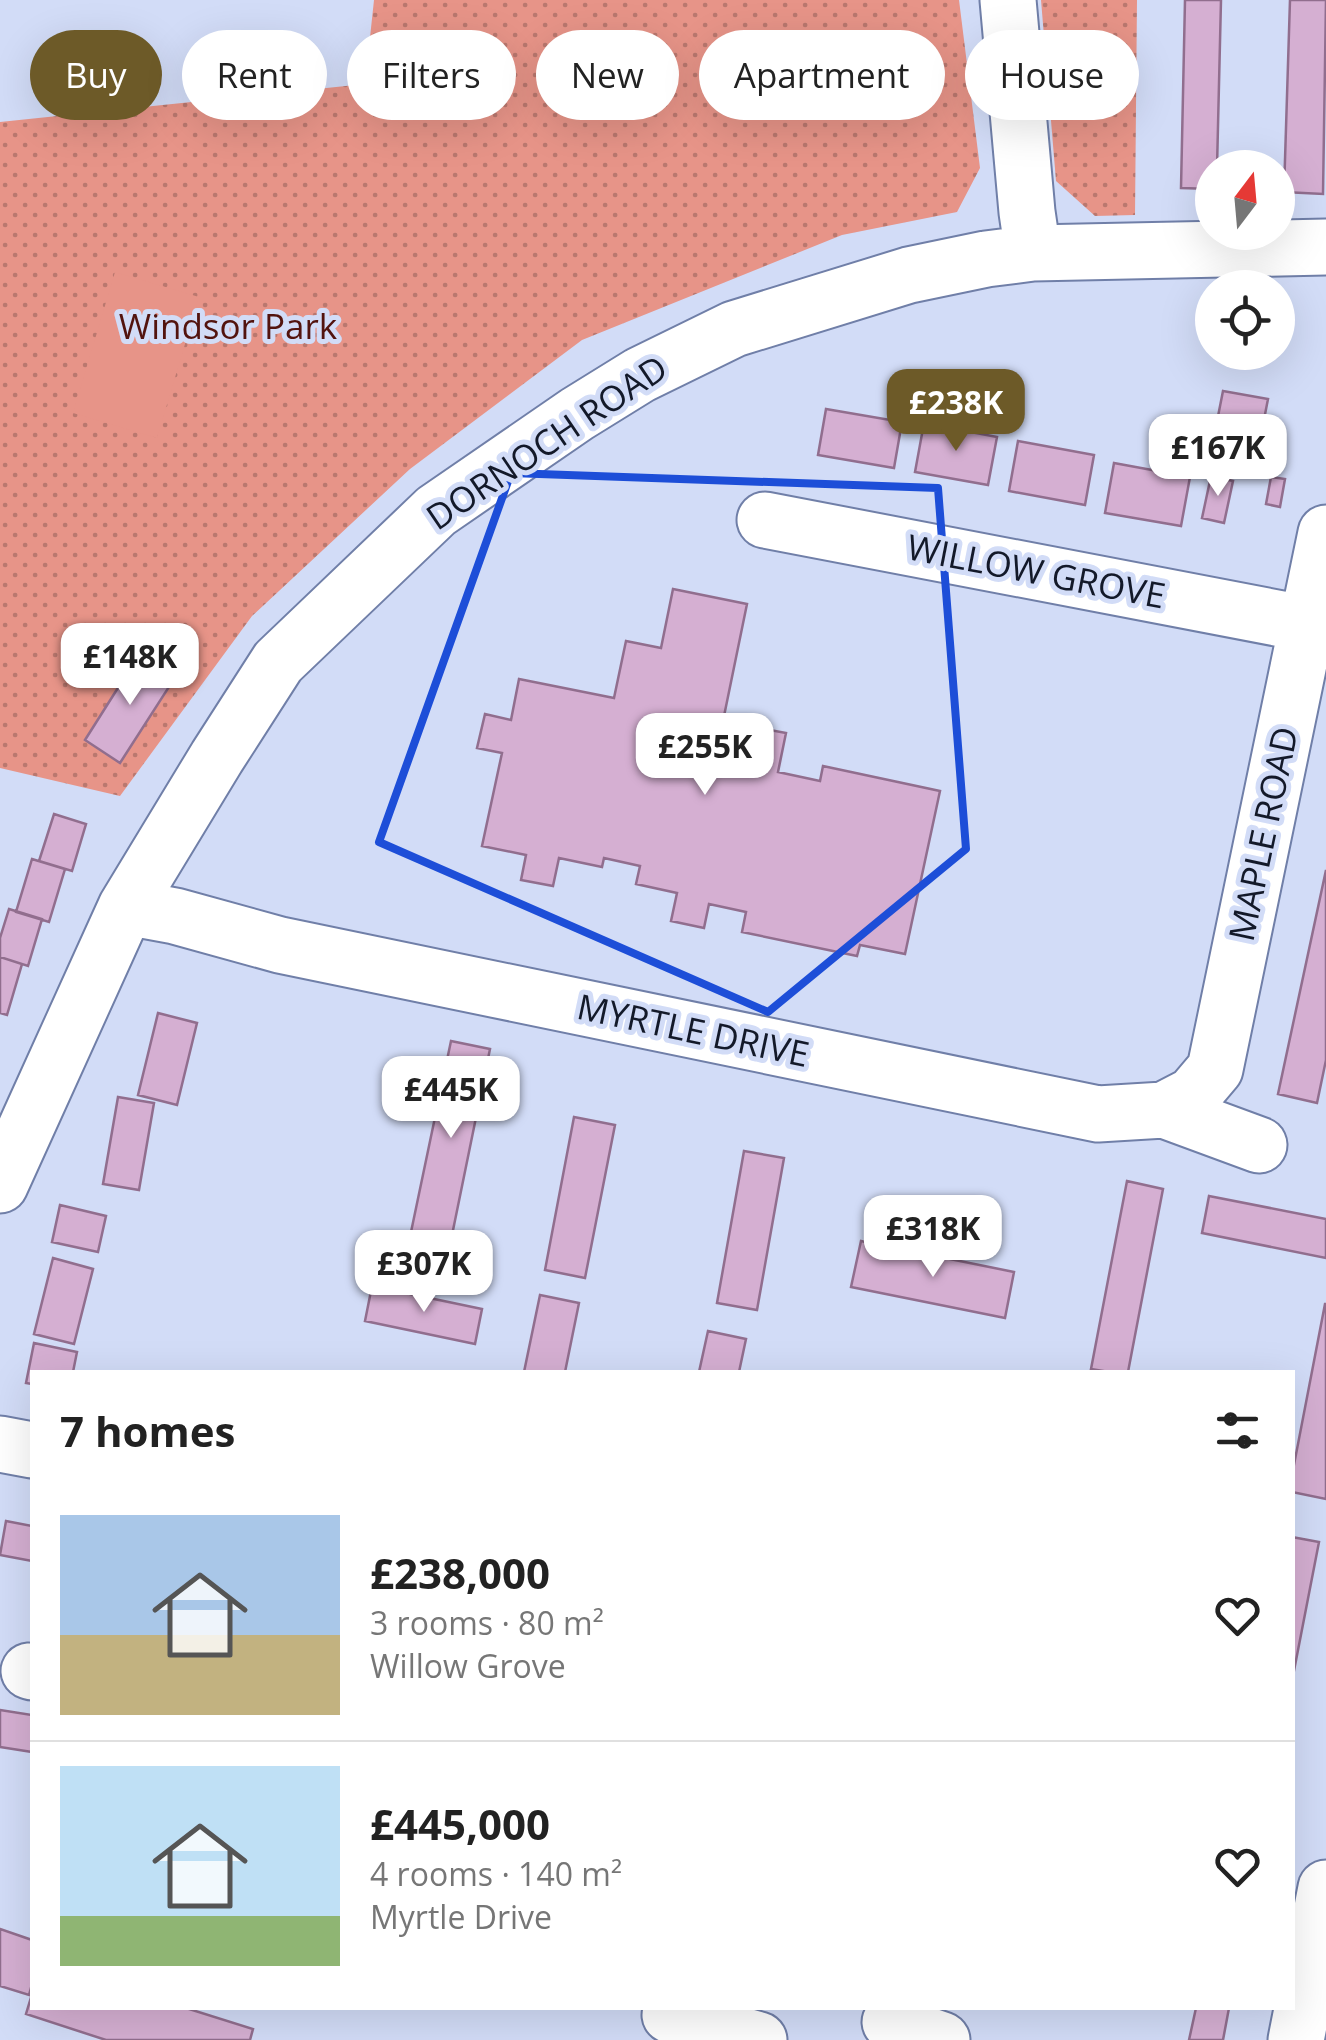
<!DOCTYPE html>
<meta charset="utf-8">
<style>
body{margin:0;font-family:"Open Sans",sans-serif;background:#f2f2f2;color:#222;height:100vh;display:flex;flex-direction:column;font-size:38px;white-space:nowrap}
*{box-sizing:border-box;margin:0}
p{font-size:32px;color:#767676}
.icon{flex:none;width:55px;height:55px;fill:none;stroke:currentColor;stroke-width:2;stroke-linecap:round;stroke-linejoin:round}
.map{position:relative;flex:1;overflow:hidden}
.details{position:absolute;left:30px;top:1370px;width:1265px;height:640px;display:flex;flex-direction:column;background:#fff;border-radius:0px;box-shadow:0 10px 40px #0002}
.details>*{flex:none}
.banner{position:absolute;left:30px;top:30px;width:1268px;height:90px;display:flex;gap:20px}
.needle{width:65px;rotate:16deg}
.tools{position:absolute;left:1195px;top:150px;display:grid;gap:20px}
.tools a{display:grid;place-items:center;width:100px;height:100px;border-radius:50%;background:#fff;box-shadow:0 10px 40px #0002;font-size:50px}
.price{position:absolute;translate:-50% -85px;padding:0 22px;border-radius:20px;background:#fff;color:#222;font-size:32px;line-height:65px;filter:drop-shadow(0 2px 5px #0008)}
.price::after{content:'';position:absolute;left:50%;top:60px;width:30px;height:22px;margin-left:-15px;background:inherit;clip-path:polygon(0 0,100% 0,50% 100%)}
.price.current{background:#6d5a28;color:#fff}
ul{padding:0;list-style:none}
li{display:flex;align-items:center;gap:30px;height:250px;padding:0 30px}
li+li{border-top:2px solid #e0e0e0}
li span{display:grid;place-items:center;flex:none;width:280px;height:200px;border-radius:0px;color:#555}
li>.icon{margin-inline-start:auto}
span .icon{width:120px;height:120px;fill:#fffc;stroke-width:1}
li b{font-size:42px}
h2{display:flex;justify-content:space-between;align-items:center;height:120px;padding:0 30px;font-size:42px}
.chip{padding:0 35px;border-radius:45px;background:#fff;box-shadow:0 10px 40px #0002;font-size:35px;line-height:90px}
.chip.current{background:#6d5a28;color:#fff}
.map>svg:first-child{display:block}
.park{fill:url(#park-dots)}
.pitch{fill:#e79488}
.building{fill:#d5afd2;stroke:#916e8e;stroke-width:2.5}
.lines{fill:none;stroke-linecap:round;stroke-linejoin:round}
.minor-casing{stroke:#707fa8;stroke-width:59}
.minor{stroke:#fff;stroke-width:55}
.marked{fill:none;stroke:#1d4ed8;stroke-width:8;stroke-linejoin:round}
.labels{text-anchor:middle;stroke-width:10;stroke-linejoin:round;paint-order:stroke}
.park-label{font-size:35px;fill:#52130e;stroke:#d2dcf7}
.street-label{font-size:35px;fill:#131929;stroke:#d2dcf7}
</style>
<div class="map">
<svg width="1326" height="2040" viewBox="0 0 1326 2040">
<defs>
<pattern id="park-dots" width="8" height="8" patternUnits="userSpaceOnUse" patternTransform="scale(2.5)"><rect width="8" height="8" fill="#e79488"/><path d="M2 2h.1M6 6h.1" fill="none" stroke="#ba786f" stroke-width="1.8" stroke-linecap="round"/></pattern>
</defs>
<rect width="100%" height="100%" fill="#d2dcf7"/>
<!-- park -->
<path class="park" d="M374,0H959L980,168L957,212L842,235L582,340L410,469L252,616L120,796L0,768V122L365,84Z
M1041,0H1137L1135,215L1095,216L1056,181Z"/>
<!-- pitch -->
<path class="pitch" d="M115,272L199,297L157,438L73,413Z"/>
<!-- building -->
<path class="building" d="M1185,0H1221L1217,168H1212V189L1181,188Z
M1290,0H1326L1323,194L1284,192Z
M1223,391L1268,399L1253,476L1208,467Z
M826,409L902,422L894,468L818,455Z
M924,423L997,437L988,485L915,472Z
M1018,441L1094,455L1085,505L1009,491Z
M1114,463L1190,477L1181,526L1105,513Z
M1211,476L1233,481L1224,523L1202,518Z
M1271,477L1285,479L1280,507L1266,504Z
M673,589L747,604L723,721L786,733L778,772L820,781L823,766L940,791L905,954L860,945L857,956L742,932L746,912L709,904L704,928L671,921L677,893L636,884L640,866L604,858L602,867L559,858L553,886L521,880L526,855L482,846L502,753L477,748L485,714L511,720L519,679L614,698L626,641L661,648Z
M140,653L176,676L120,763L85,740Z
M54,814L86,824L72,871L39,861Z
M32,859L65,869L49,922L16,912Z
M1326,870V1060L1317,1103L1278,1094Z
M9,909L42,919L28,966L0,957V938Z
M0,957L22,964L7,1015L0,1013Z
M158,1013L197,1023L177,1105L138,1095Z
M451,1041L490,1049L451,1240L411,1232Z
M118,1097L154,1103L139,1190L103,1184Z
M574,1117L615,1125L585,1278L545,1270Z
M744,1151L784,1158L757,1310L717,1303Z
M1127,1181L1163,1189L1128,1372H1109L1091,1369Z
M1209,1196L1326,1219V1258L1202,1233Z
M60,1205L106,1216L98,1252L52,1242Z
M861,1241L1014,1272L1005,1318L851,1287Z
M53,1258L93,1269L74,1344L34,1334Z
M372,1286L482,1309L475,1344L365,1321Z
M540,1295L579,1303L565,1372H524Z
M1325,1304H1326V1499L1292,1492V1475Z
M708,1331L746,1339L739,1372H699Z
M34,1343L77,1352L73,1372H32V1384L26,1383Z
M6,1521L32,1526V1561L0,1555Z
M1292,1537L1319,1542L1292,1681Z
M0,1710L32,1715V1752L0,1747Z
M0,1929L32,1940V1984L29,1995L0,1986Z
M32,1994V2008H186L253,2029L250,2040H106L26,2014Z
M1196,2008H1229L1223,2040H1189Z"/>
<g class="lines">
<defs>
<path id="minor" d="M1008,0L1027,212L1033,253
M765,520L1308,624
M126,907L175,916L280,945L1098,1114L1164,1110L1259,1145
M1164,1110L1193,1095L1215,1069L1326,533
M0,1185L126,907L217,757L278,662L436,511L577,414L640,375L734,329L909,275L986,259L1033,253L1326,247
M0,1444L32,1450
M29,1671L32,1672
M670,2015L759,2040
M890,2022L942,2040
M1296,2040L1326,1888"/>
</defs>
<!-- minor casing -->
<use href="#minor" class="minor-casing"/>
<!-- minor -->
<use href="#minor" class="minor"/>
</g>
<!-- marked area -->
<path class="marked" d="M511,473L938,488L966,849L768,1012L379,842Z"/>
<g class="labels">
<!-- park labels -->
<g class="park-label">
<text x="228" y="339">Windsor Park</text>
</g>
<!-- street labels -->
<g class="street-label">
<text transform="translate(547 443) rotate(-34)" y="12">DORNOCH ROAD</text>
<text transform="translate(1036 572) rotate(11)" y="12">WILLOW GROVE</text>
<text transform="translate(1264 834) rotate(-78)" y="12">MAPLE ROAD</text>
<text transform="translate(693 1031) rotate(12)" y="12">MYRTLE DRIVE</text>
</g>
</g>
</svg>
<div class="tools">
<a><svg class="needle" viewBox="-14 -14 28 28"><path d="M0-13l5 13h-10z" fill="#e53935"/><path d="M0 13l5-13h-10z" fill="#767676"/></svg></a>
<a><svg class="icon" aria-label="locate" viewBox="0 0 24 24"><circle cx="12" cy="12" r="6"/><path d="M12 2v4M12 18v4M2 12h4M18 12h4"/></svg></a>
</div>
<b class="price current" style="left:956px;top:454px">£238K</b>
<b class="price" style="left:1218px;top:499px">£167K</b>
<b class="price" style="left:130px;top:708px">£148K</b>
<b class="price" style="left:705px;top:798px">£255K</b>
<b class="price" style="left:451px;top:1141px">£445K</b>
<b class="price" style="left:933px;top:1280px">£318K</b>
<b class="price" style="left:424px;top:1315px">£307K</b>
<div class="banner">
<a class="chip current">Buy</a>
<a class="chip">Rent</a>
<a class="chip">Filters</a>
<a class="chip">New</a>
<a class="chip">Apartment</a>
<a class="chip">House</a>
</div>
<section class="details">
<h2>7 homes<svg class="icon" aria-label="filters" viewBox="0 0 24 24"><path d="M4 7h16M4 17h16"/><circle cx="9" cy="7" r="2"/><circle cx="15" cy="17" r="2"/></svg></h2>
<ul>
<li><span style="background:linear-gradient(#a9c7e8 60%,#c2b280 0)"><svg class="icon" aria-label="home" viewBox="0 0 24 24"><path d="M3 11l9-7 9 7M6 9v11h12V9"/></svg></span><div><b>£238,000</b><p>3 rooms · 80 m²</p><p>Willow Grove</p></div><svg class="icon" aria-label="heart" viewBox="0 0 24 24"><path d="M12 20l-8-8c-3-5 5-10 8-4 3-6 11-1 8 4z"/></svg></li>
<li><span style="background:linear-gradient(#bfe0f5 75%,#8fb573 0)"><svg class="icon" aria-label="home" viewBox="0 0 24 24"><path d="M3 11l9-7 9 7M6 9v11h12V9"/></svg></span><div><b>£445,000</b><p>4 rooms · 140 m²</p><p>Myrtle Drive</p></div><svg class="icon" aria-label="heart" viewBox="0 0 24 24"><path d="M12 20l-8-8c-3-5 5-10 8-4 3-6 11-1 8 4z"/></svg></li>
</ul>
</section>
</div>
